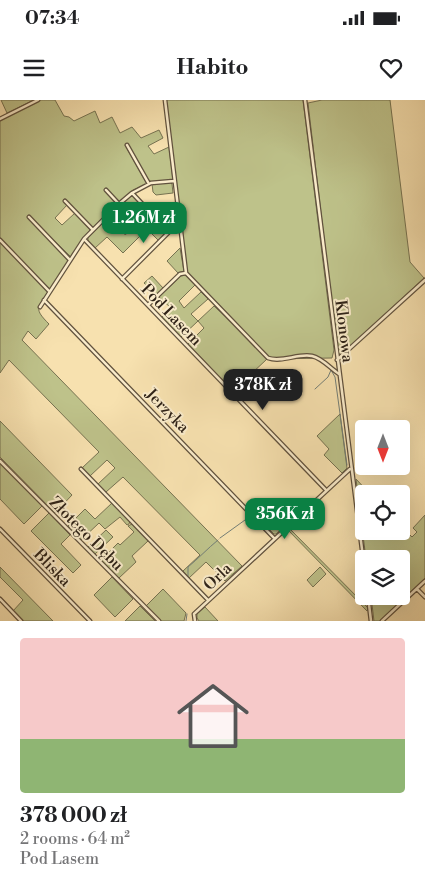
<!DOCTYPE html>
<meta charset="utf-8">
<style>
body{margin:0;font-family:"Libre Bodoni",serif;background:#f2f2f2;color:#202124;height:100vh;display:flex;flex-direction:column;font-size:19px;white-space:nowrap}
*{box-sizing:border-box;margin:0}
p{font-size:16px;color:#757577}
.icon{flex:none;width:28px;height:28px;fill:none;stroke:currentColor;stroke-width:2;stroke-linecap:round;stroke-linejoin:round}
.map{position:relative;height:521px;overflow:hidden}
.panel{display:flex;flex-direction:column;background:#fff;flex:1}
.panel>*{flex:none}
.needle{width:32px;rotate:180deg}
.tools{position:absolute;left:355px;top:320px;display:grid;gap:10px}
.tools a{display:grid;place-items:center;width:55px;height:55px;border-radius:5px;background:#fff;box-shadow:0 5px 20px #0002;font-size:25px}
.price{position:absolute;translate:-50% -42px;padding:0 11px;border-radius:10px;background:#0b8043;color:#fff;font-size:16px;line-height:32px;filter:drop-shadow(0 1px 2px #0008)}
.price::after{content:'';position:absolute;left:50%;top:30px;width:15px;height:11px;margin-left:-8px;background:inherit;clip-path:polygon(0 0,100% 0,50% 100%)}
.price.current{background:#222;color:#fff}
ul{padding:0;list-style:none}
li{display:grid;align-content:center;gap:10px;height:265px;padding:0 20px}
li+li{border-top:1px solid #e0e0e0}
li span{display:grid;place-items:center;height:155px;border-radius:5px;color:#555}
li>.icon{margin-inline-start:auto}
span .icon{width:90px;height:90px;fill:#fffc;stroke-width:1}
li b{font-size:21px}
.status{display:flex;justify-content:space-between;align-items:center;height:35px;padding:0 25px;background:#fff;direction:ltr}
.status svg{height:14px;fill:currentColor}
header{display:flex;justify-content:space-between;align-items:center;height:65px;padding:0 20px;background:#fff;font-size:22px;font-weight:700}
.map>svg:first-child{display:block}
.green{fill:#bec28a;stroke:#767251}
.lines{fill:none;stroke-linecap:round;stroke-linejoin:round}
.stream{stroke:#737e77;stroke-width:1}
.street-casing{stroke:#61523e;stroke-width:5}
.street{stroke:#faeccb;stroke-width:2.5}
.labels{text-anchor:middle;stroke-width:4;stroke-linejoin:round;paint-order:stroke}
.street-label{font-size:16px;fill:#2f2318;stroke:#faeccb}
</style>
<div class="status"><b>07:34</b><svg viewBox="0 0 49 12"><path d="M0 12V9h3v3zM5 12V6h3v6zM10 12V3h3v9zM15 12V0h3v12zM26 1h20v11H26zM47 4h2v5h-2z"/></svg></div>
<header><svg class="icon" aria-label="menu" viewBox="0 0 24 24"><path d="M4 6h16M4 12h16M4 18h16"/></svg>Habito<svg class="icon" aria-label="heart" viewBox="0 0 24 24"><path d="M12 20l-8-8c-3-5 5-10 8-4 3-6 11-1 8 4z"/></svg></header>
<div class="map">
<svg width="425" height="521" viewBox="0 0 425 521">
<rect width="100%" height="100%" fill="#f7e1af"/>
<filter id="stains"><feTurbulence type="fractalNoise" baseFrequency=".004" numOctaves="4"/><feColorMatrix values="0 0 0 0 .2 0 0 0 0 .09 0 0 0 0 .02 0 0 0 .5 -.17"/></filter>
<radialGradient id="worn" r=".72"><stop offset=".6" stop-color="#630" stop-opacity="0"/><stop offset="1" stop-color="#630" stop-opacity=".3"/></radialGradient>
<!-- green -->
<path class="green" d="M1,0H34L7,13Z
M40,0H55L64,16L69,17L74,21L95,11L100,23L112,17L120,33L132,27L141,38L159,30L163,38L148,46L154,54L169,47L173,80L152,82L148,80L128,44L125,45L147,84L133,90L119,102L106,89L105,91L117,104L93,127L65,99L63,100L67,105L55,118L62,125L75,113L90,130L82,140L71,157L29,116L28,117L69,160L50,189L0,139V20Z
M166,0H303L334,250L332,258L267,259L233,291L188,244L204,228L198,221L181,237L162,217L171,208L159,197L181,176L185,175L195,185L179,201L184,208L201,192L208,199L191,214L198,221L214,206L254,244L238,224L187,172Z
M322,0H390L410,162L424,178L338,257L308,3Z
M170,82L172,84L173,93L156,95L153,92L152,84Z
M132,95L157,119L154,122L166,134L159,141L147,129L123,153L107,137L95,148L88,141V138L107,119H110L126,134L138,123L121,105Z
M0,142L48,192C37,208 34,209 49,224L36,239L28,231L22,240L242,466L225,481L206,462L189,478L183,471L200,455L123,377L106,392L98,384L115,368L107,360L90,376L82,368L99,352L9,260L0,273Z
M180,148L184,171L178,173L167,161Z
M152,176L163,188L156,195L144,183Z
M340,314L347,368L342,373L324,355L329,349L317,336Z
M0,321L72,395L55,413L0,357Z
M0,363L42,406L24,424L0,399Z
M356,379L370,394H364V431H401V426L412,437L417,432L413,428L425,415V478L380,521H374L371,496H401V459H366Z
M292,399L302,410L276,434H274L257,417L256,414Z
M112,403L130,421L129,424L127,425L120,417L105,429L99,423L81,440L68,426L85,409L95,419Z
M49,413L70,435L61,444L81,465L73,473L31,431Z
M132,424L148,441L132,456L136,462L119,478L101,460L118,443L120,445L134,432L128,426Z
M288,427L368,508L367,511L287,429Z
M106,430L113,437L95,454L88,447Z
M0,467L53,521H23L13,511L23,500L0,477Z
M320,467L326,474L313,487L307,480Z
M112,477L133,499L115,517L94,495Z
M163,489L186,513L184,521H161L146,506Z
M140,506L155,521H125Z
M205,507L218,521H199L197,518V514Z"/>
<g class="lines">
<!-- stream -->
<path class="stream" d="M315,289L328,277L331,270L335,277L347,365
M257,415L291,403
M220,438L245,420L252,417
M188,477V467C199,458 207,449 218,440
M186,521L187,514"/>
<defs>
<path id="street" d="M165,0L186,173L268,258C282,263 298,253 312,256C322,258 330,268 339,274
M305,0L364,465
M0,19L38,0
M127,45L149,84
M106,90L119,104
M132,93L149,111
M65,101L93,130
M108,116L125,132
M29,117L70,160
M84,139L326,390
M0,140L49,191
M122,179L179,122
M44,200L274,438
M148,205L180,174L186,173
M40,207L84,139L119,104L132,93L151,83L174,81
M337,260L425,180
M0,361L159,521
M81,369L208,500
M0,429L90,521
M417,489L425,497
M368,496L371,521
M0,499L21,521
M195,521L194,514L350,369
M382,521L425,481"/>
</defs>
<!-- street casing -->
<use href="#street" class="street-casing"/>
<!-- street -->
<use href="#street" class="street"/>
</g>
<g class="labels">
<!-- street labels -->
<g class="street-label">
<text transform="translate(172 214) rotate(46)" y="6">Pod Lasem</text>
<text transform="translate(345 231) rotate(83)" y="6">Klonowa</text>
<text transform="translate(168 310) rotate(46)" y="6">Jerzyka</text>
<text transform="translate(87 433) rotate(45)" y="6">Złotego Dębu</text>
<text transform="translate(53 467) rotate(46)" y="6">Bliska</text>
<text transform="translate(217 476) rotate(-43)" y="6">Orla</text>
</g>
</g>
<rect width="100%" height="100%" filter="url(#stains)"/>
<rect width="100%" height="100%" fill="url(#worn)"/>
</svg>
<div class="tools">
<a><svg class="needle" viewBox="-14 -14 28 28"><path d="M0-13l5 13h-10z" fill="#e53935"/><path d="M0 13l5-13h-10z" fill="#757577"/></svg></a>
<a><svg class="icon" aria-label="locate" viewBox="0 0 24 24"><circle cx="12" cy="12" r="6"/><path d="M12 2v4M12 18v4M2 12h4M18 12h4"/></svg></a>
<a><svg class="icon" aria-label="layers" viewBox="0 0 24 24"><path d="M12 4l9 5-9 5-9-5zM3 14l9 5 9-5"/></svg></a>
</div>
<b class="price" style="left:144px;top:144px">1.26M zł</b>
<b class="price current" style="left:263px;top:311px">378K zł</b>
<b class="price" style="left:285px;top:440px">356K zł</b>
</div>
<section class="panel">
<ul>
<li><span style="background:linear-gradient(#f6c9c9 65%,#8fb573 0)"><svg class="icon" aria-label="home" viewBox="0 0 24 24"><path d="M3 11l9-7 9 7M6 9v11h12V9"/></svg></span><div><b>378 000 zł</b><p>2 rooms · 64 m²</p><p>Pod Lasem</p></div></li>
</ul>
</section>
